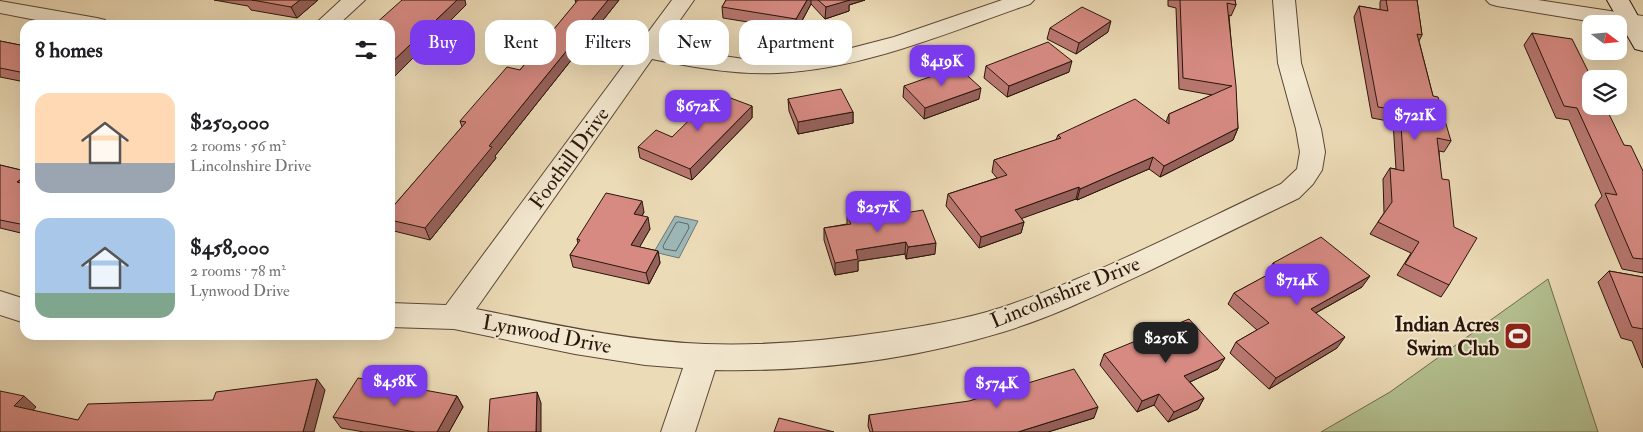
<!DOCTYPE html>
<meta charset="utf-8">
<style>
body{margin:0;font-family:"IM FELL Double Pica",serif;background:#f6f6f6;color:#202124;height:100vh;display:flex;flex-direction:column;font-size:19px;white-space:nowrap}
*{box-sizing:border-box;margin:0}
p{font-size:16px;color:#757577}
.icon{flex:none;width:28px;height:28px;fill:none;stroke:currentColor;stroke-width:2;stroke-linecap:round;stroke-linejoin:round}
.map{position:relative;flex:1;overflow:hidden}
.sheet{position:absolute;left:20px;top:20px;width:375px;height:320px;display:flex;flex-direction:column;background:#fff;border-radius:15px;box-shadow:0 5px 20px #0002}
.sheet>*{flex:none}
.banner{position:absolute;left:410px;top:20px;width:475px;height:45px;display:flex;gap:10px}
.needle{width:32px;rotate:106deg}
.fabs{position:absolute;left:1582px;top:15px;display:grid;gap:10px}
.fabs a{display:grid;place-items:center;width:45px;height:45px;border-radius:10px;background:#fff;box-shadow:0 5px 20px #0002;font-size:25px}
.price{position:absolute;translate:-50% -42px;padding:0 11px;border-radius:10px;background:#7c3aed;color:#fff;font-size:16px;line-height:32px;filter:drop-shadow(0 1px 2px #0008)}
.price::after{content:'';position:absolute;left:50%;top:30px;width:15px;height:11px;margin-left:-8px;background:inherit;clip-path:polygon(0 0,100% 0,50% 100%)}
.price.on{background:#222;color:#fff}
ul{padding:0;list-style:none}
li{display:flex;align-items:center;gap:15px;height:125px;padding:0 15px}
li span{display:grid;place-items:center;flex:none;width:140px;height:100px;border-radius:15px;color:#555}
li>.icon{margin-inline-start:auto}
span .icon{width:60px;height:60px;fill:#fffc;stroke-width:1}
li b{font-size:21px}
h2{display:flex;justify-content:space-between;align-items:center;height:60px;padding:0 15px;font-size:21px}
.chip{padding:0 18px;border-radius:15px;background:#fff;box-shadow:0 5px 20px #0002;font-size:18px;line-height:45px}
.chip.on{background:#7c3aed;color:#fff}
.map>svg:first-child{display:block}
.green{fill:#b4c191;stroke:#6e6c4e}
.water{fill:#9db8b9;stroke:#6f7773}
.lines{fill:none;stroke-linecap:round;stroke-linejoin:round}
.shore{stroke:#636762;stroke-width:1}
.street-casing{stroke:#5a4735;stroke-width:2}
.secondary-casing{stroke:#29160a;stroke-width:2}
.street{fill:#f3e8d0;fill-rule:evenodd}
.secondary{fill:#f3e8d0;fill-rule:evenodd}
.wall{fill:#b87770;stroke:#29160a}
.shaded-wall{fill:#96615b;stroke:#29160a}
.building{fill:#d68a82;stroke:#29160a}
.labels{text-anchor:middle;stroke-width:4;stroke-linejoin:round;paint-order:stroke}
.street-label{font-size:21px;fill:#29160a;stroke:#f3e8d0}
.poi-label{font-size:21px;font-weight:bold;fill:#29160a;stroke:#f3e8d0;text-anchor:end}
</style>
<div class="map">
<svg width="1643" height="432" viewBox="0 0 1643 432">
<rect width="100%" height="100%" fill="#ecdbb7"/>
<filter id="stains"><feTurbulence type="fractalNoise" baseFrequency=".004" numOctaves="4"/><feColorMatrix values="0 0 0 0 .2 0 0 0 0 .09 0 0 0 0 .02 0 0 0 .5 -.17"/></filter>
<radialGradient id="worn" r=".72"><stop offset=".6" stop-color="#630" stop-opacity="0"/><stop offset="1" stop-color="#630" stop-opacity=".3"/></radialGradient>
<!-- green -->
<path class="green" d="M1548,279L1598,432H1321L1390,392Z"/>
<!-- water -->
<path class="water" d="M675,216L698,221L679,258L654,252Z"/>
<g class="lines">
<!-- shore -->
<path class="shore" d="M679,222L688,224L689,228L676,251L664,249L663,246L676,223Z"/>
<defs>
<path id="street" d="M341,0H365L338,25H314Z
M672,0H694L661,47L744,59H778L809,56L840,51L894,37L1002,0H1034L1030,4C948,32 865,69 777,73C735,75 693,67 652,59L476,309C552,324 628,341 705,344C765,346 825,341 885,332C923,326 963,320 1000,308C1096,276 1189,227 1281,184L1297,169L1300,152L1296,129L1278,63L1273,0H1295L1301,63L1321,129L1325,152L1322,170L1313,184L1299,198C1251,221 1202,245 1153,269C1104,292 1055,316 1003,332C911,360 811,372 715,370L695,432H661L683,368L645,365L575,354L454,329L390,327V303L446,305Z
M1486,0H1538L1643,16V30L1619,26V24H1606L1497,6L1490,4Z
M0,1L97,18L105,20L108,25H62L0,13Z
M0,291L25,299V323L0,315Z"/>
<path id="secondary" d="M1607,0H1629L1643,25V51L1635,49Z"/>
</defs>
<!-- street casing -->
<use href="#street" class="street-casing"/>
<!-- secondary casing -->
<use href="#secondary" class="secondary-casing"/>
<!-- street -->
<use href="#street" class="street"/>
<!-- secondary -->
<use href="#secondary" class="secondary"/>
</g>
<!-- wall -->
<path class="wall" d="M214,0H318L297,18L251,10L248,6Z
M575,0H619L495,156L496,158L430,240L390,230V210L462,127L460,121L520,70L576,3Z
M726,0H865L849,5V11L825,19L811,4L797,30L723,18L722,7Z
M1168,0H1235L1236,5L1231,16L1229,15L1238,128L1233,140L1160,177L1149,169L1077,200L1076,199L1021,218L1024,222L1021,233L979,248L946,206L948,194L997,178L992,172L994,160L1056,140L1058,135L1166,122L1169,114L1212,95L1179,89L1176,8L1168,6Z
M1381,0H1417L1422,35L1419,41L1433,96L1451,141L1444,152L1439,151L1449,285L1441,297L1397,275L1411,253L1370,234L1384,213L1383,179L1390,168L1396,169L1393,122L1372,118L1354,17L1359,6L1380,10V2Z
M466,5L395,76L390,75V25Z
M1050,28L1108,32L1076,54L1047,39Z
M1532,33L1624,145L1643,171V273L1622,269L1595,205L1602,196L1569,120L1556,118L1524,45Z
M0,41L25,46V82L0,77Z
M986,66L1069,72L1007,97L984,78Z
M904,86L979,99L924,119L903,97Z
M788,99L853,112V123L798,134L789,111Z
M752,106V118L692,180L640,158L638,147L672,137Z
M0,165L25,171V234L0,228Z
M644,212L642,216L650,229L639,247L658,251L660,263L649,284L573,267L570,255L578,243L577,239Z
M893,215L935,254L906,259L905,254L858,261V271L835,275L824,240V228L847,224V216Z
M1273,263L1362,287L1316,313L1337,348L1269,389L1230,353L1236,342L1257,330L1228,304L1234,293L1268,275L1267,274Z
M1609,271L1643,277V368L1632,341L1621,338L1598,282Z
M1104,354L1218,369L1190,382L1204,398L1198,409L1168,422L1154,405L1137,412L1100,365Z
M457,396L463,407L449,432H364L341,428L333,417Z
M869,415L1094,418L1048,432H870L868,426Z"/>
<!-- shaded-wall -->
<path class="shaded-wall" d="M300,0H318L297,18L291,7Z
M457,0H465L466,5L395,76L390,64Z
M608,0H619L495,156L496,158L430,240L425,228L489,146Z
M807,0H811V4L797,30L796,19Z
M845,0H865L849,5V11L825,19L826,7Z
M1111,21L1108,32L1076,54L1079,43Z
M1072,61L1069,72L1007,97L1009,86Z
M981,88L979,99L924,119L925,108Z
M752,106V118L692,180L690,169Z
M853,112V123L798,134V122Z
M1238,128L1233,140L1160,177L1164,166Z
M1153,157L1149,169L1077,200L1080,189Z
M25,176V192L17,182Z
M1079,187L1076,199L1012,222L1015,210Z
M642,201L644,212L636,226L634,214Z
M648,217L650,229L634,257L631,245Z
M1024,222L1021,233L979,248L981,237Z
M906,242L905,254L858,261V271L835,275V263L856,250Z
M936,243L935,254L906,259L908,247Z
M658,251L660,263L649,284L646,273Z
M1370,276L1362,287L1303,320L1311,309Z
M1345,337L1337,348L1269,389L1276,378Z
M1225,358L1218,369L1179,387L1184,376Z
M317,379L325,390L314,432H303Z
M537,392L541,403V432H536Z
M1159,394L1154,405L1137,412L1142,401Z
M24,396L36,407L27,417L14,406Z
M457,396L463,407L449,432H437Z
M1204,398L1198,409L1168,422L1174,412Z
M1098,407L1094,418L1048,432H1018Z"/>
<!-- building -->
<path class="building" d="M252,0H300L291,7Z
M402,0H457L390,64V40L394,38H390V25H374Z
M578,0H608L489,146L492,147L425,228L390,220V210L466,122L460,121L507,67L520,70Z
M726,0H807L796,19L722,7Z
M818,0H850L826,7Z
M1180,0H1235L1236,5L1227,3L1236,86L1238,128L1164,166L1153,157L1080,189L1079,187L1015,210L1024,222L981,237L948,194L1007,175L994,160L1061,138L1058,135L1135,99L1169,124V114L1232,86L1183,78Z
M1386,0H1417L1422,35L1417,34L1433,96L1438,97L1451,141L1437,138L1442,179L1449,180L1454,227L1477,238L1449,285L1405,264L1419,242L1378,222L1392,202L1390,168L1404,171L1400,110L1378,107L1359,6L1388,11Z
M1082,7L1111,21L1079,43L1050,28Z
M1532,33L1572,39L1592,79H1591V106H1605L1624,145L1631,146L1643,171V259L1633,258L1605,193L1617,195L1577,108L1564,106Z
M0,41L25,46V73L0,68Z
M1048,42L1072,61L1009,86L986,66Z
M958,67L981,88L925,108L904,86Z
M841,89L853,112L798,122L788,99Z
M717,93L752,106L690,169L638,147L656,130L672,137Z
M0,165L25,171V176L17,182L25,184V225L0,220Z
M606,193L642,201L634,214L648,217L631,245L658,251L646,273L570,255L580,240L577,239Z
M891,209L893,215L923,210L936,243L908,247L906,242L856,250L858,259L835,263L824,228L851,224L847,216Z
M1321,237L1370,276L1311,309L1345,337L1276,378L1236,342L1269,323L1234,293L1280,268L1273,263Z
M1609,271L1643,277V329L1632,327Z
M1189,319L1225,358L1184,376L1204,398L1174,412L1159,394L1142,401L1104,354Z
M1074,369L1098,407L1018,432H873L869,415L969,401Z
M358,378L457,396L437,432H415L333,417Z
M317,379L303,432H0V391L24,396L14,406L78,420L88,404L213,400L216,392Z
M537,392L536,432H488L490,399Z
M779,418L834,432H774Z"/>
<!-- icons -->
<defs>
<symbol id="stadium-square" viewBox="-11 -11 22 22"><rect x="-9" y="-9" width="18" height="18" rx="4" fill="#8f2418" stroke="#f3e8d0"/><path d="M0-5a6.5 5 0 1 0 0 10a6.5 5 0 1 0 0-10ZM-3.5-1.8h7v3.6h-7Z" fill="#fff"/></symbol>
</defs>
<g fill-rule="evenodd">
<use href="#stadium-square" x="1502" y="320" width="32" height="32"/>
</g>
<g class="labels">
<!-- street labels -->
<g class="street-label">
<text transform="translate(569 158) rotate(-54)" y="7">Foothill Drive</text>
<text transform="translate(1065 292) rotate(-22)" y="7">Lincolnshire Drive</text>
<text transform="translate(547 334) rotate(11)" y="7">Lynwood Drive</text>
</g>
<!-- poi labels -->
<g class="poi-label">
<text x="1499" y="331">Indian Acres<tspan x="1499" dy="24">Swim Club</tspan></text>
</g>
</g>
<rect width="100%" height="100%" filter="url(#stains)"/>
<rect width="100%" height="100%" fill="url(#worn)"/>
</svg>
<div class="fabs">
<a><svg class="needle" viewBox="-14 -14 28 28"><path d="M0-13l5 13h-10z" fill="#e53935"/><path d="M0 13l5-13h-10z" fill="#757577"/></svg></a>
<a><svg class="icon" aria-label="layers" viewBox="0 0 24 24"><path d="M12 4l9 5-9 5-9-5zM3 14l9 5 9-5"/></svg></a>
</div>
<b class="price" style="left:942px;top:87px">$419K</b>
<b class="price" style="left:698px;top:132px">$672K</b>
<b class="price" style="left:1415px;top:141px">$721K</b>
<b class="price" style="left:878px;top:233px">$257K</b>
<b class="price" style="left:1297px;top:306px">$714K</b>
<b class="price on" style="left:1166px;top:364px">$250K</b>
<b class="price" style="left:395px;top:407px">$458K</b>
<b class="price" style="left:997px;top:409px">$574K</b>
<div class="banner">
<a class="chip on">Buy</a>
<a class="chip">Rent</a>
<a class="chip">Filters</a>
<a class="chip">New</a>
<a class="chip">Apartment</a>
</div>
<section class="sheet">
<h2>8 homes<svg class="icon" aria-label="filters" viewBox="0 0 24 24"><path d="M4 7h16M4 17h16"/><circle cx="9" cy="7" r="2"/><circle cx="15" cy="17" r="2"/></svg></h2>
<ul>
<li><span style="background:linear-gradient(#ffd9b3 70%,#9aa5b1 0)"><svg class="icon" aria-label="home" viewBox="0 0 24 24"><path d="M3 11l9-7 9 7M6 9v11h12V9"/></svg></span><div><b>$250,000</b><p>2 rooms · 56 m²</p><p>Lincolnshire Drive</p></div></li>
<li><span style="background:linear-gradient(#a9c7e8 75%,#7fa58c 0)"><svg class="icon" aria-label="home" viewBox="0 0 24 24"><path d="M3 11l9-7 9 7M6 9v11h12V9"/></svg></span><div><b>$458,000</b><p>2 rooms · 78 m²</p><p>Lynwood Drive</p></div></li>
</ul>
</section>
</div>
